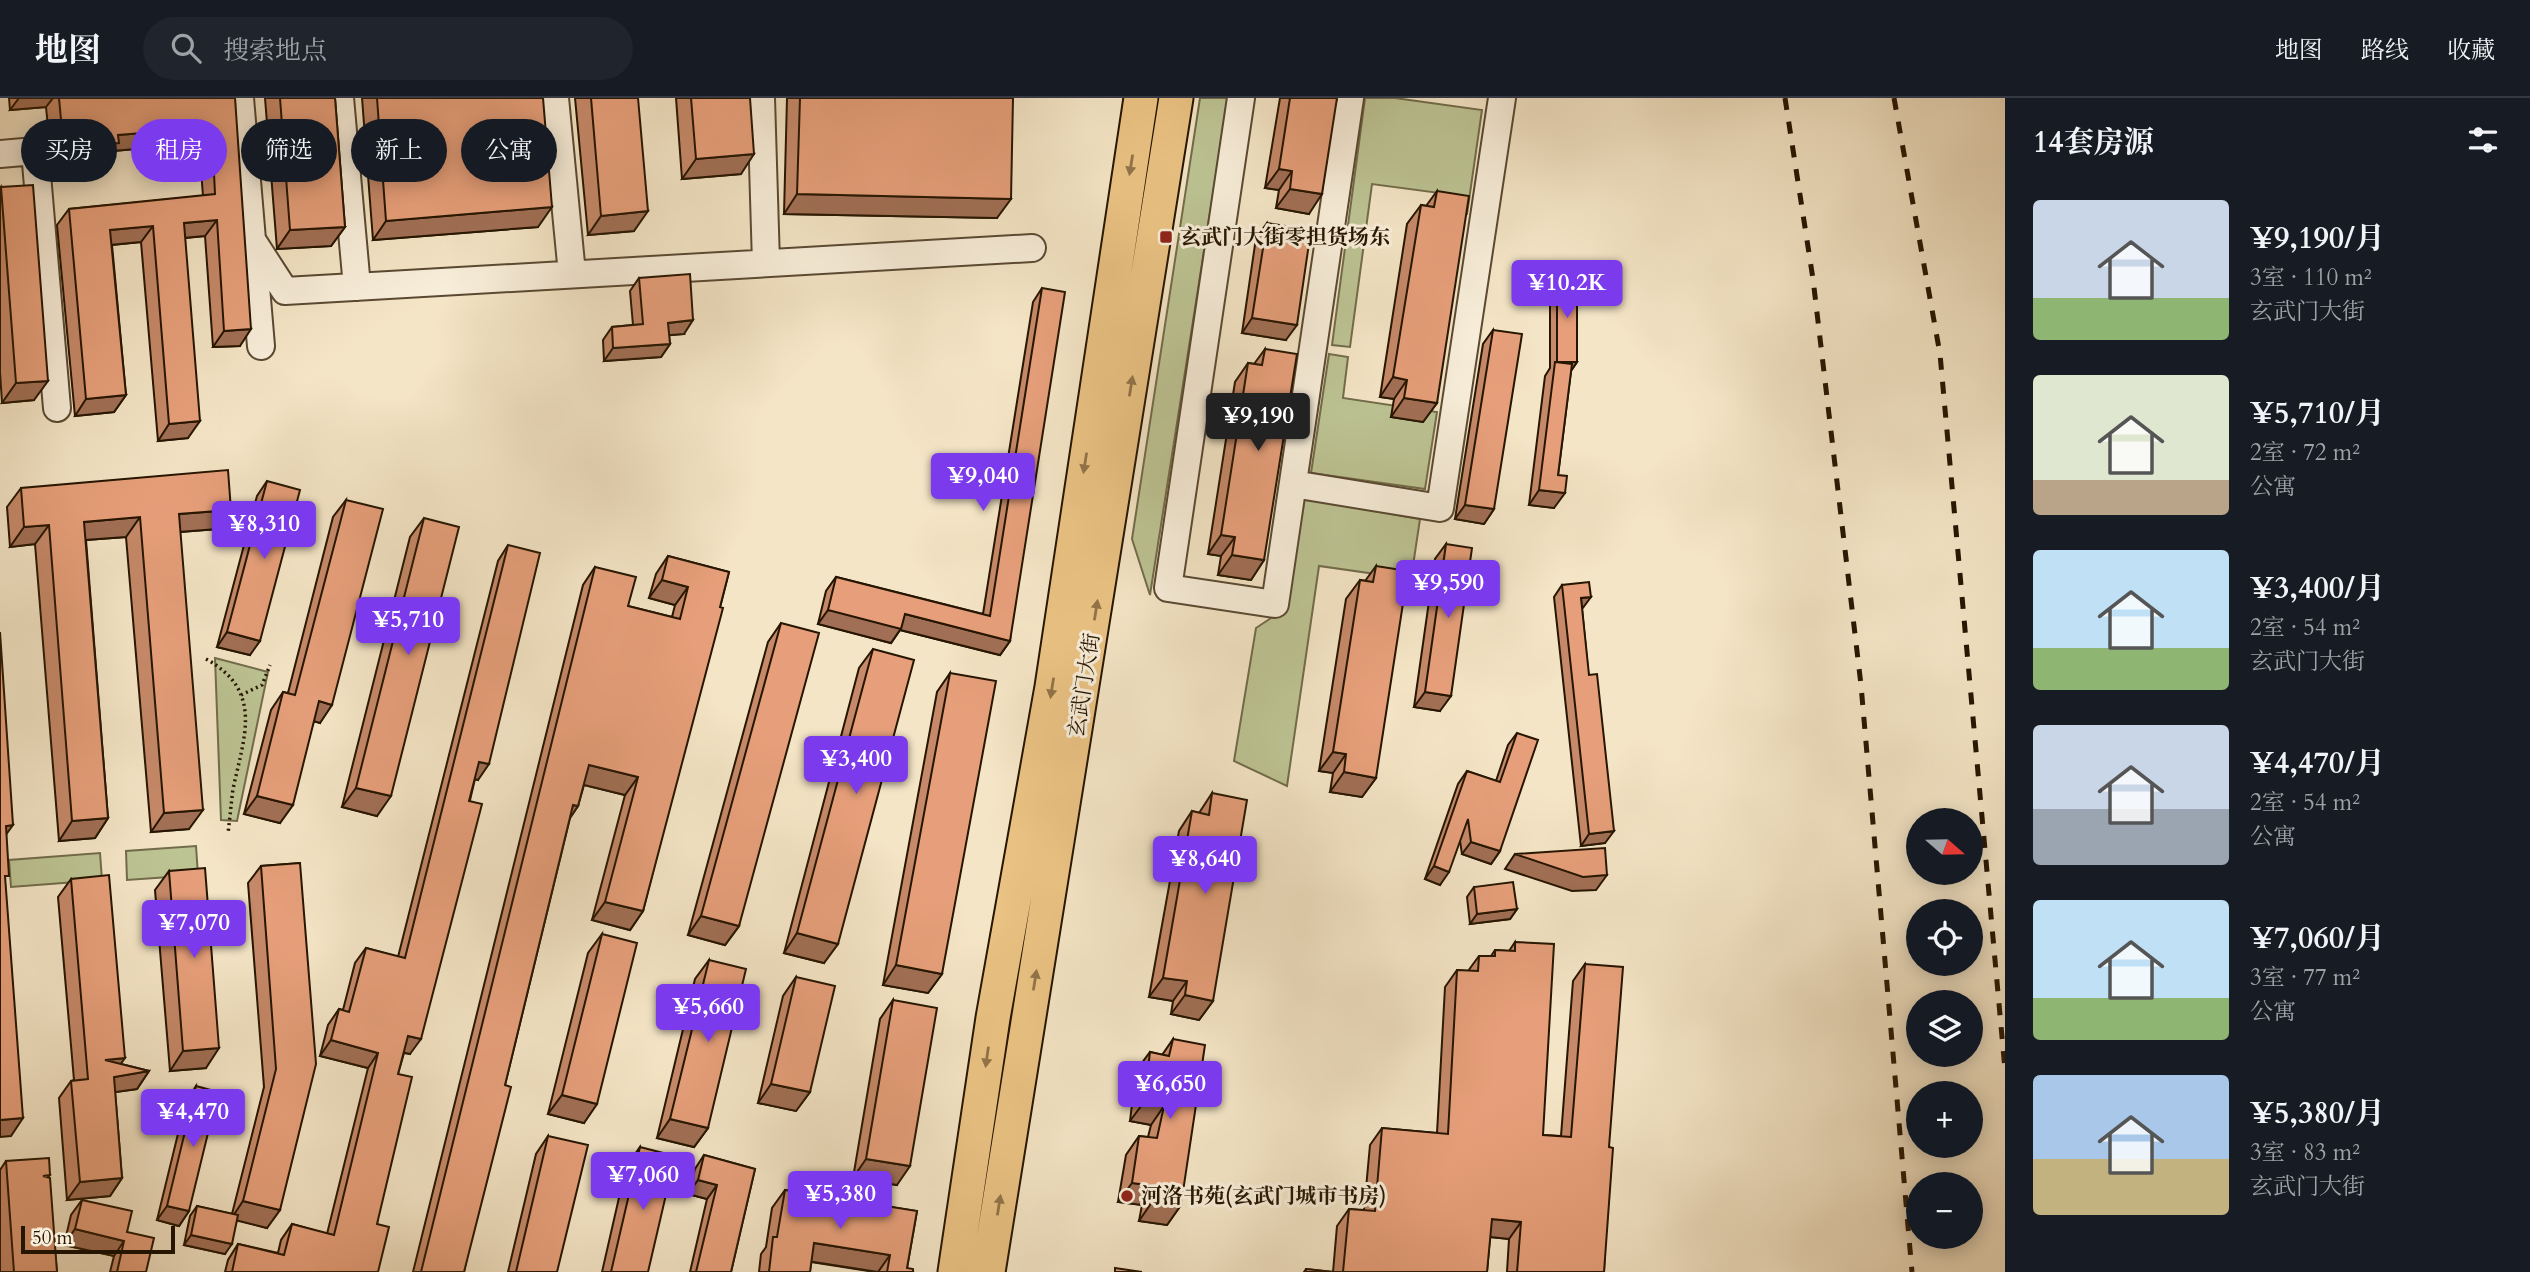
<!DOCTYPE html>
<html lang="zh">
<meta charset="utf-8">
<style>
body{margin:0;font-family:Cardo,"Noto Serif SC",serif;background:#20242c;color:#f1f3f6;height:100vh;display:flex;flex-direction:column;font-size:26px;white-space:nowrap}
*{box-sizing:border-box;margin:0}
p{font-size:23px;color:#9ea1a6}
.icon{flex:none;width:38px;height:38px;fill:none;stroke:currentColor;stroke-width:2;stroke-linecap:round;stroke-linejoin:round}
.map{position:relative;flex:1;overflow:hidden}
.panel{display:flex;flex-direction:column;background:#171b24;width:525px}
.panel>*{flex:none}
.hud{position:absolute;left:21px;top:21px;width:665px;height:63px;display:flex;gap:14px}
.needle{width:46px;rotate:110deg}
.fabs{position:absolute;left:1906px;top:710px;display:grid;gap:14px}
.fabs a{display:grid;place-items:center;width:77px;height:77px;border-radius:50%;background:#171b24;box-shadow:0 4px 18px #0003;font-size:35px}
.scale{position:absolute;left:21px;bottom:18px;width:154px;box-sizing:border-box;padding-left:7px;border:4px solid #261501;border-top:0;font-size:19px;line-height:24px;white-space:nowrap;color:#261501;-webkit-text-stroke:5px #f8eeda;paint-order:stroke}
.price{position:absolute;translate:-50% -60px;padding:0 16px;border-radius:7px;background:#7c3aed;color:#fff;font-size:23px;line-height:46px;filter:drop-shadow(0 2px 4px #0008)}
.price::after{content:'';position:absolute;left:50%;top:42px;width:21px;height:16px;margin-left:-10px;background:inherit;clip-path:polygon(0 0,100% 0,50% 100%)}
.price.on{background:#222;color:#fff}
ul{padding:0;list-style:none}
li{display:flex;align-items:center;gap:21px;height:175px;padding:0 28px}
li span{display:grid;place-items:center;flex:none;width:196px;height:140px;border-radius:7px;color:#555}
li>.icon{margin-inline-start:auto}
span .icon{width:84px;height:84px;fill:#fffc;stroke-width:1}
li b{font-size:30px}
h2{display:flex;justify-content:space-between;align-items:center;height:84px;padding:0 28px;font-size:30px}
.pill{padding:0 24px;border-radius:32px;background:#171b24;box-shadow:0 4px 18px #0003;font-size:24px;line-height:63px}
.pill.on{background:#7c3aed;color:#fff}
header{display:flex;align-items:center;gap:42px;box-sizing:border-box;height:98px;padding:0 35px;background:#171b24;border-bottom:2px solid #363941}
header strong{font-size:33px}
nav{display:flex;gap:38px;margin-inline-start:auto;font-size:24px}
.search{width:490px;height:63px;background:#20242c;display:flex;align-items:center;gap:18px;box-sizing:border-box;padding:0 24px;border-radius:38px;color:#9ea1a6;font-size:26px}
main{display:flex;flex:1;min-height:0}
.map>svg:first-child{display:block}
.green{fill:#bdc494;stroke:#726c4a;stroke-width:2}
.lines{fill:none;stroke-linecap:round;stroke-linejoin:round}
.minor-casing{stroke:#5a4932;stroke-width:30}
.major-casing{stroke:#261501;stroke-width:37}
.path{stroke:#261501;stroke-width:3.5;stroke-dasharray:2 3.5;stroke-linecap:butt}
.minor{stroke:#f8eeda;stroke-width:26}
.major{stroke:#eac283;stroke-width:33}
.rail{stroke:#261501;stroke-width:5;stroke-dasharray:12 12;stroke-linecap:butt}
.wall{fill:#c68969;stroke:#261501;stroke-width:2}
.shaded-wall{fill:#a16f55;stroke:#261501;stroke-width:2}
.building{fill:#e69f7a;stroke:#261501;stroke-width:2}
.oneway{fill:#927448}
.poi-dot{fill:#8f2418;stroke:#f8eeda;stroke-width:2.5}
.labels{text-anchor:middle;stroke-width:6;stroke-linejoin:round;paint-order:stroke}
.poi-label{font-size:21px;font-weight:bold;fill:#261501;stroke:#f8eeda;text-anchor:start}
.street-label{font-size:21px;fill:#261501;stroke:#f8eeda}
</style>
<header>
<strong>地图</strong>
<div class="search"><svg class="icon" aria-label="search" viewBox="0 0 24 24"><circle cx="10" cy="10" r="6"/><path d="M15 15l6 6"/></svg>搜索地点</div>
<nav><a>地图</a><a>路线</a><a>收藏</a></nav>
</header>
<main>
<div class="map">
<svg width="2005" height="1174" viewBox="0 0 2005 1174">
<rect width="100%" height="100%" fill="#f4e5c6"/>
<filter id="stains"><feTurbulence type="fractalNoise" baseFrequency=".00286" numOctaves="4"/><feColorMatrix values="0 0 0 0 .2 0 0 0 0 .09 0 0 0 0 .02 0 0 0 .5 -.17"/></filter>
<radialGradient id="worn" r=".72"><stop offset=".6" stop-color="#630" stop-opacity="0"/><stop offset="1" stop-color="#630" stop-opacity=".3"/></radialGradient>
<!-- green -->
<path class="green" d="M1200,0H1228L1150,497L1132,441Z
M1365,0H1395L1482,12L1467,116L1453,115L1455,97L1372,86L1350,249L1332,247Z
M1329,256L1348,259L1343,300L1437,314L1425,391L1311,375Z
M1302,400L1420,421L1411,481L1319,468L1287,688L1234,663L1256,530L1280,514Z
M215,560L268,574L237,723L221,722Z
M196,748L198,777L127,782L126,753Z
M100,755L102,782L11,789L9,762Z"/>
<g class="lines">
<defs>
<path id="minor" d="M240,0L261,248
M340,0L357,189
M555,0L572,176
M761,0L766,165
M1241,0L1168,490L1275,506L1350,0
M0,56L35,53L57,310
M252,142L285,193L1032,150
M1293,386L1440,410L1502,0"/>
<path id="major" d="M955,1174L993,920L1052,589L1141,0
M988,1174L1176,0"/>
</defs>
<!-- minor casing -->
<use href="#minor" class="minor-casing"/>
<!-- major casing -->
<use href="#major" class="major-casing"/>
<!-- path -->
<path class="path" d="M206,561C264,593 244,639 233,691C231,706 230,720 228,735
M241,597L262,587L270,567"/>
<!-- minor -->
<use href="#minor" class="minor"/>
<!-- major -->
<use href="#major" class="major"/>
<!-- rail -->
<path class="rail" d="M1785,0L1813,181L1861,587L1912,1174
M1894,0L1940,256L2005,972"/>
</g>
<!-- wall -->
<path class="wall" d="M9,0H235L240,248L213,249L205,138L185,140L188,340L158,343L141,144L112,147L126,297L114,314L75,318L57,127L69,111L203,98L201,72L171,74L170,48L113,53L107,61L90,63L79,79L53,81L46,9L10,12Z
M265,0H335L345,129L331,148L277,151Z
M362,0H543L538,129L373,142Z
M575,0H638L634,133L588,137Z
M676,0H750L741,76L682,81Z
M787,0H1013L997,120L784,116Z
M1280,0H1337L1309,116L1276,110L1279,92L1265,90Z
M1,89L34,302L2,305L0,274V91Z
M1437,93V305L1423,324L1391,319L1394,301L1380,299L1407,126L1421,107L1426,108Z
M1267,125L1286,242L1242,235L1256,140Z
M1557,179L1577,264L1571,273L1554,410L1529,407L1545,278L1550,270V189Z
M639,180L684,236L669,237L670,246L661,259L604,263L603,242L612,229L633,227L630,193Z
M1042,190L1010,543L1000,557L900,532L891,545L818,526L826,493L836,479L983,516L1033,204Z
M1493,232L1494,411L1484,426L1455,421L1483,246Z
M1265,251L1264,462L1251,482L1218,477L1221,458L1208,456L1235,284L1248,265L1254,266Z
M267,383L250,557L217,549L257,398Z
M21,390L218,431L180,434L189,731L151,734L126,439L86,442L108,720L95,740L59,743L35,446L10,449L7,409Z
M346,402L320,625L314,623L280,725L244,716L271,612L283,594L288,595L333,419Z
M424,420L377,718L342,709L410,439Z
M1446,446L1440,613L1414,609L1435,461Z
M508,447L478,682L475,681L410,956L404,955L398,976L377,1126L378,1174H225L228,1162L238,1146L278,1155L281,1142L292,1126L327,1136L368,970L320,958L328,927L339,911L343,912L355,865L366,850L398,859L498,463Z
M668,458L729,474L643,813L630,832L592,822L625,697L584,687L578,708L570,720L505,987L464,1174H413L583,487L595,469L628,508L672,519L675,507L649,500L656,476Z
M1376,468V680L1362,699L1330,694L1333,675L1319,673L1346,501L1360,482L1365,483Z
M1562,487L1582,511L1605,745L1581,748L1554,499Z
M781,525L739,828L725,847L688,837L768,544Z
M873,551L824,865L784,855L859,570Z
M950,575L942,876L928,895L883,887L937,594Z
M1517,635L1500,753L1491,766L1462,756L1460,743L1440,787L1425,781L1458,686L1467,673L1496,683L1508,647Z
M1212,695L1213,903L1199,922L1171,916L1173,903L1149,899L1179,733L1192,713L1199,715Z
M300,765L267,1130L237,1122L225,1156L184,1147L190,1118L197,1108L232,1116L264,989L248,785L261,768Z
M169,773L206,970L170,973L155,792Z
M71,781L121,966L149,973L137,991L115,994L122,1080L110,1098L67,1102L59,1000L71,983L74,982L58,799Z
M1474,789L1517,811L1510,821L1470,826L1467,799Z
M602,836L584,1025L548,1016L588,855Z
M1515,844L1543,1037L1561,1038L1573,883L1585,866L1609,1049L1604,1174H1507L1509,1141L1490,1139L1487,1174H1304L1306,1171L1333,1174L1337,1128L1349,1111L1364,1112L1370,1047L1382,1030L1437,1035L1445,889L1457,872L1468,873L1479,858H1491L1495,852L1509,853Z
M709,862L708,1030L694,1049L657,1040L695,881Z
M796,879L810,994L796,1013L758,1005L783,898Z
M893,902L897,1087L853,1080L880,921Z
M1173,941L1181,1107L1167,1127L1139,1123L1142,1107L1118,1104L1126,1057L1139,1038L1148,1039L1151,1027L1130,1023L1136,973L1150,954L1162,957Z
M196,988L189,1113L179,1128L157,1122L186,1003Z
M548,1038L557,1174H508L536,1056Z
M640,1049L648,1174H602L626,1069Z
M704,1057L755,1071L731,1174H690L707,1101L688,1096L695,1071Z
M6,1063L50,1077L48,1079L57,1174H0V1072Z
M785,1092L917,1113L907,1170L913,1174H875L811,1164L810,1174H759L761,1156L766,1149L772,1110Z
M82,1102L127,1134L146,1174H110L114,1158L64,1147L71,1117Z"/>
<!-- shaded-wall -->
<path class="shaded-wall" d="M19,0H53L46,9L10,12Z
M181,32L170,48L113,53L107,61L90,63L79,79L53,81L65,65L89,48L118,37Z
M213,55L201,72L171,74L183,57Z
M754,56L741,76L682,81L696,61Z
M1279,71L1292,73L1279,92L1265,90Z
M1290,91L1322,96L1309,116L1276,110Z
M797,96L1011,101L997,120L784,116Z
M552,109L538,129L373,142L386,123Z
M648,113L634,133L588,137L601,118Z
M217,122L205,138L172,141L184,125Z
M153,128L141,144L99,148L110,132Z
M345,129L331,148L277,151L290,132Z
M1252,220L1297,227L1286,242L1242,235Z
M693,222L684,236L659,238L668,225Z
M251,231L240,248L213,249L224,233Z
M670,246L661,259L604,263L613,250Z
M1557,264H1577L1570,274Z
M1393,279L1407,282L1394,301L1380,299Z
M48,283L34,302L2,305L16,285Z
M126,297L114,314L75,318L86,301Z
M1404,300L1437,305L1423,324L1391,319Z
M200,323L188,340L158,343L169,326Z
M1539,392L1565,395L1554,410L1529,407Z
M1465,407L1494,411L1484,426L1455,421Z
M231,412L218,431L165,435L179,416Z
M140,419L126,439L71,443L84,424Z
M49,427L35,446L10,449L24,429Z
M1221,437L1235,439L1221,458L1208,456Z
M1232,457L1264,462L1251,482L1218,477Z
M662,482L688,489L675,507L649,500Z
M1591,499L1582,511L1581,500Z
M828,512L905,516L1010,543L1000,557L900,532L891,545L818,526Z
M227,534L260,543L250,557L217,549Z
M1425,594L1451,598L1440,613L1414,609Z
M319,603L332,607L320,625L307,621Z
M1333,654L1346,656L1333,675L1319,673Z
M479,664L489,666L478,682L468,679Z
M589,667L638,679L625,697L576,685Z
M1344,674L1376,680L1362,699L1330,694Z
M356,690L391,698L377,718L342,709Z
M257,698L293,707L280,725L244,716Z
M573,707L578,708L566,726Z
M203,712L189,731L151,734L164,715Z
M108,720L95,740L59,743L72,723Z
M13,727L0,745L6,728Z
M1614,733L1605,745L1581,748L1589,736Z
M1471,744L1500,753L1491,766L1462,756Z
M1515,756L1607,777L1596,792L1572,793L1505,771Z
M1434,768L1449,774L1440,787L1425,781Z
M605,804L643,813L630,832L592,822Z
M1517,811L1510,821L1470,826L1477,816Z
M701,818L739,828L725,847L688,837Z
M797,835L838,846L824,865L784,855Z
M896,867L942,876L928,895L883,887Z
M1163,880L1187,883L1173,903L1149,899Z
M1185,897L1213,903L1199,922L1171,916Z
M408,938L421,941L410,956L397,953Z
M331,942L378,955L368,970L320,958Z
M219,950L206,970L170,973L183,953Z
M125,960L112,978L105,962Z
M149,973L137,991L102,996L114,979Z
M771,986L810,994L796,1013L758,1005Z
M562,997L597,1006L584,1025L548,1016Z
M1144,1004L1164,1008L1151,1027L1130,1023Z
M23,1020L11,1038L0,1039V1022Z
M670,1021L708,1030L694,1049L657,1040Z
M866,1061L910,1068L897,1087L853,1080Z
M122,1080L110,1098L67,1102L80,1084Z
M698,1082L717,1087L707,1101L688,1096Z
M1132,1085L1155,1088L1142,1107L1118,1104Z
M243,1103L280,1112L267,1130L231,1121Z
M1152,1104L1181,1107L1167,1127L1139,1123Z
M167,1108L189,1113L179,1128L157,1122Z
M1492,1121L1521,1124L1509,1141L1480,1138Z
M75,1131L124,1143L114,1158L64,1147Z
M191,1137L232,1146L225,1156L184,1147Z
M814,1145L890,1157L878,1174L801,1162Z"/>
<!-- building -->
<path class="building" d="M59,0H235L251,231L224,233L217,122L184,125L200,323L169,326L153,128L110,132L126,297L86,301L69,111L215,96L213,55L183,57L181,32L118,37L119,45L89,48L90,63L65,65Z
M280,0H335L345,129L290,132Z
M377,0H543L552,109L386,123Z
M591,0H638L648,113L601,118Z
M691,0H750L754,56L696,61Z
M800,0H1013L1011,101L797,96Z
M1290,0H1337L1322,96L1290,91L1292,73L1279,71Z
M33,87L48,283L16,285L1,89Z
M1437,93L1469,98L1437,305L1404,300L1407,282L1393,279L1421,107L1434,109Z
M1267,125L1311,132L1297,227L1252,220Z
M690,176L693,222L668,225L670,246L613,250L612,229L643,226L639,180Z
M1557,179H1577V264H1557Z
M1042,190L1065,194L1010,543L905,516L901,531L828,512L836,479L990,518Z
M1493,232L1522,236L1494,411L1465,407Z
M1265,251L1297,256L1264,462L1232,457L1235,439L1221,437L1248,265L1262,267Z
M1555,264L1572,266L1558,377L1567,378L1565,395L1539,392Z
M228,372L231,412L179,416L203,712L164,715L140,419L84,424L108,720L72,723L49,427L24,429L21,390Z
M267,383L300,392L260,543L227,534Z
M346,402L383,411L332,607L319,603L293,707L257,698L283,594L295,597Z
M424,420L459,429L391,698L356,690Z
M1446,446L1472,450L1451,598L1425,594Z
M508,447L540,455L489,666L479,664L469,703L482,706L421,941L408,938L398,976L412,979L377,1126L389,1129L378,1174H232L238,1146L284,1157L292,1126L334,1137L378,955L331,942L339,911L349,914L366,850L405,860Z
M668,458L729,474L720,509L723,510L643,813L605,804L638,679L589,667L578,708L573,707L505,987L511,989L464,1174H421L595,469L636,479L628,508L680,521L688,489L662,482Z
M1376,468L1408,473L1376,680L1344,674L1346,656L1333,654L1360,482L1373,484Z
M1589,484L1591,499L1581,500L1589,577L1597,576L1614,733L1589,736L1562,487Z
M781,525L819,535L739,828L701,818Z
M0,534L13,727L6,728L9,778H5L23,1020L0,1022Z
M873,551L914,562L838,846L797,835Z
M950,575L996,583L942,876L896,867Z
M1517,635L1538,642L1500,753L1471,744L1468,721L1449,774L1434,768L1467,673L1500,684Z
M1212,695L1247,702L1213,903L1185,897L1187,883L1163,880L1192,713L1209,717Z
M1605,750L1607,777L1583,779L1515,756Z
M300,765L316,966L280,1112L243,1103L276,971L261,768Z
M205,770L219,950L183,953L169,773Z
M109,777L125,960L105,962L149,973L114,979L122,1080L80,1084L71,983L88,981L71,781Z
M1513,784L1517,811L1477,816L1474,789Z
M602,836L637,845L597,1006L562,997Z
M1515,844L1554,846L1543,1037L1571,1039L1585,866L1623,869L1609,1049L1613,1050L1604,1174H1517L1521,1124L1492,1121L1487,1174H1343L1349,1111L1375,1113L1382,1030L1448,1036L1457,872L1478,873L1479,858H1495V852L1515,853Z
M709,862L746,871L708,1030L670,1021Z
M796,879L835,888L810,994L771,986Z
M893,902L937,910L910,1068L866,1061Z
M1173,941L1205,947L1181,1107L1152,1104L1155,1088L1132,1085L1139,1038L1157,1040L1164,1008L1144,1004L1150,954L1169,958Z
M196,988L218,994L189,1113L167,1108Z
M548,1038L588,1047L557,1174H516Z
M640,1049L675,1058L648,1174H611Z
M704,1057L755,1071L731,1174H696L717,1087L698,1082Z
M49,1060L50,1077L43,1078L50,1080L57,1174H14L6,1063Z
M785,1092L917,1113L907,1170L913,1171V1174H887L890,1157L814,1145L810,1174H769L773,1139H777Z
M82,1102L132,1113L127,1134L154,1140L146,1174H117L124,1143L75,1131Z
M197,1108L238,1117L232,1146L191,1137Z
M1115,1170L1142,1174H1115Z
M1306,1171L1333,1174H1306Z"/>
<!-- one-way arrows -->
<defs><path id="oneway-solid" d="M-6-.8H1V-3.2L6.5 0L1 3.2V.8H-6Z" transform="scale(1.75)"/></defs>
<g class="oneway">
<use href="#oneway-solid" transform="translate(1131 67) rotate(99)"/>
<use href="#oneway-solid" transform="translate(1131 288) rotate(-81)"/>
<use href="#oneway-solid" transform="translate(1085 365) rotate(99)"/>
<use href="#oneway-solid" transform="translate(1096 512) rotate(-81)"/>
<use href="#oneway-solid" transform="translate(1052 590) rotate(99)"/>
<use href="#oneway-solid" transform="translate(1035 882) rotate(-81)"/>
<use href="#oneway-solid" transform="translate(987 959) rotate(98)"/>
<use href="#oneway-solid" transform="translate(999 1107) rotate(-81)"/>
</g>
<!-- markers -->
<g class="poi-dot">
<rect x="1159" y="132" width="14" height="14" rx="3.5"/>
<circle cx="1127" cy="1098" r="7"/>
</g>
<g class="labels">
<!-- poi labels -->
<g class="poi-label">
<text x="1180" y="146">玄武门大街零担货场东</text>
<text x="1141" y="1105">河洛书苑(玄武门城市书房)</text>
</g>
<!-- street labels -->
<g class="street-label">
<text transform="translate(1084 587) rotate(-81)" y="7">玄武门大街</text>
</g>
</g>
<rect width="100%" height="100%" filter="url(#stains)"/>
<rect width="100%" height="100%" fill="url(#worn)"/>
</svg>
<div class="fabs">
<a><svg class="needle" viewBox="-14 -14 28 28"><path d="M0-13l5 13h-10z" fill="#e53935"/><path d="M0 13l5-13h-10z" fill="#9ea1a6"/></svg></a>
<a><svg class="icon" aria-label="locate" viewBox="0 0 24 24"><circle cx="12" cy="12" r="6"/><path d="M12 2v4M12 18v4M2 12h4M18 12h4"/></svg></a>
<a><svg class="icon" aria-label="layers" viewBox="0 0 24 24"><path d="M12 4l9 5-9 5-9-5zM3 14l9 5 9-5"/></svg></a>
<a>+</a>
<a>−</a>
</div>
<div class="scale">50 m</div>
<b class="price" style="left:1567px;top:222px">¥10.2K</b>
<b class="price on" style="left:1258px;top:355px">¥9,190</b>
<b class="price" style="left:983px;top:415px">¥9,040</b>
<b class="price" style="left:264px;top:463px">¥8,310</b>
<b class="price" style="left:1448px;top:522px">¥9,590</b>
<b class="price" style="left:408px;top:559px">¥5,710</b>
<b class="price" style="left:856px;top:698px">¥3,400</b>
<b class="price" style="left:1205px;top:798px">¥8,640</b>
<b class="price" style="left:194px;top:862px">¥7,070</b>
<b class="price" style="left:708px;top:946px">¥5,660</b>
<b class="price" style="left:1170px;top:1023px">¥6,650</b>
<b class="price" style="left:193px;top:1051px">¥4,470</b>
<b class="price" style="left:643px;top:1114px">¥7,060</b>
<b class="price" style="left:840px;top:1133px">¥5,380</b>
<div class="hud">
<a class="pill">买房</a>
<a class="pill on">租房</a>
<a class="pill">筛选</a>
<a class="pill">新上</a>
<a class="pill">公寓</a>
</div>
</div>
<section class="panel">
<h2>14套房源<svg class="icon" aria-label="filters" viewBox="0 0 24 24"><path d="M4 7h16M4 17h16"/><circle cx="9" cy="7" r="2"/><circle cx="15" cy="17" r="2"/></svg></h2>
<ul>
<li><span style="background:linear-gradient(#c9d6e8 70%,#8fb573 0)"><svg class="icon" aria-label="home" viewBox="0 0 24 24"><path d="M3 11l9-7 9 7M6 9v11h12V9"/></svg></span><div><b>¥9,190/月</b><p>3室 · 110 m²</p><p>玄武门大街</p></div></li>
<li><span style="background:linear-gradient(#dfe7d0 75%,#b9a48a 0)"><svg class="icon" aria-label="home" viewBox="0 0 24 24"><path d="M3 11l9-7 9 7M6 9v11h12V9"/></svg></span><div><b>¥5,710/月</b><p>2室 · 72 m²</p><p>公寓</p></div></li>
<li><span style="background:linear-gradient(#bfe0f5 70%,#8fb573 0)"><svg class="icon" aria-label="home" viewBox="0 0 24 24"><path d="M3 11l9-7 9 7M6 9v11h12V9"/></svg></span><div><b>¥3,400/月</b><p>2室 · 54 m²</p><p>玄武门大街</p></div></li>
<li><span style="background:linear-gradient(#c9d6e8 60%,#9aa5b1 0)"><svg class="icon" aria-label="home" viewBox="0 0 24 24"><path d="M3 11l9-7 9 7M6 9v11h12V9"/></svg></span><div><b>¥4,470/月</b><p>2室 · 54 m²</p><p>公寓</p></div></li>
<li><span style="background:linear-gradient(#bfe0f5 70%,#8fb573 0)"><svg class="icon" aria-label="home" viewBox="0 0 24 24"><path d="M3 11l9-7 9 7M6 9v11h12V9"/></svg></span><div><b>¥7,060/月</b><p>3室 · 77 m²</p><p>公寓</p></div></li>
<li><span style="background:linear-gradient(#a9c7e8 60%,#c2b280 0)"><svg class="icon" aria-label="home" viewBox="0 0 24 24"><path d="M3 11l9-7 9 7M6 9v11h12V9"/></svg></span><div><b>¥5,380/月</b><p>3室 · 83 m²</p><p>玄武门大街</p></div></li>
</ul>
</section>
</main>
